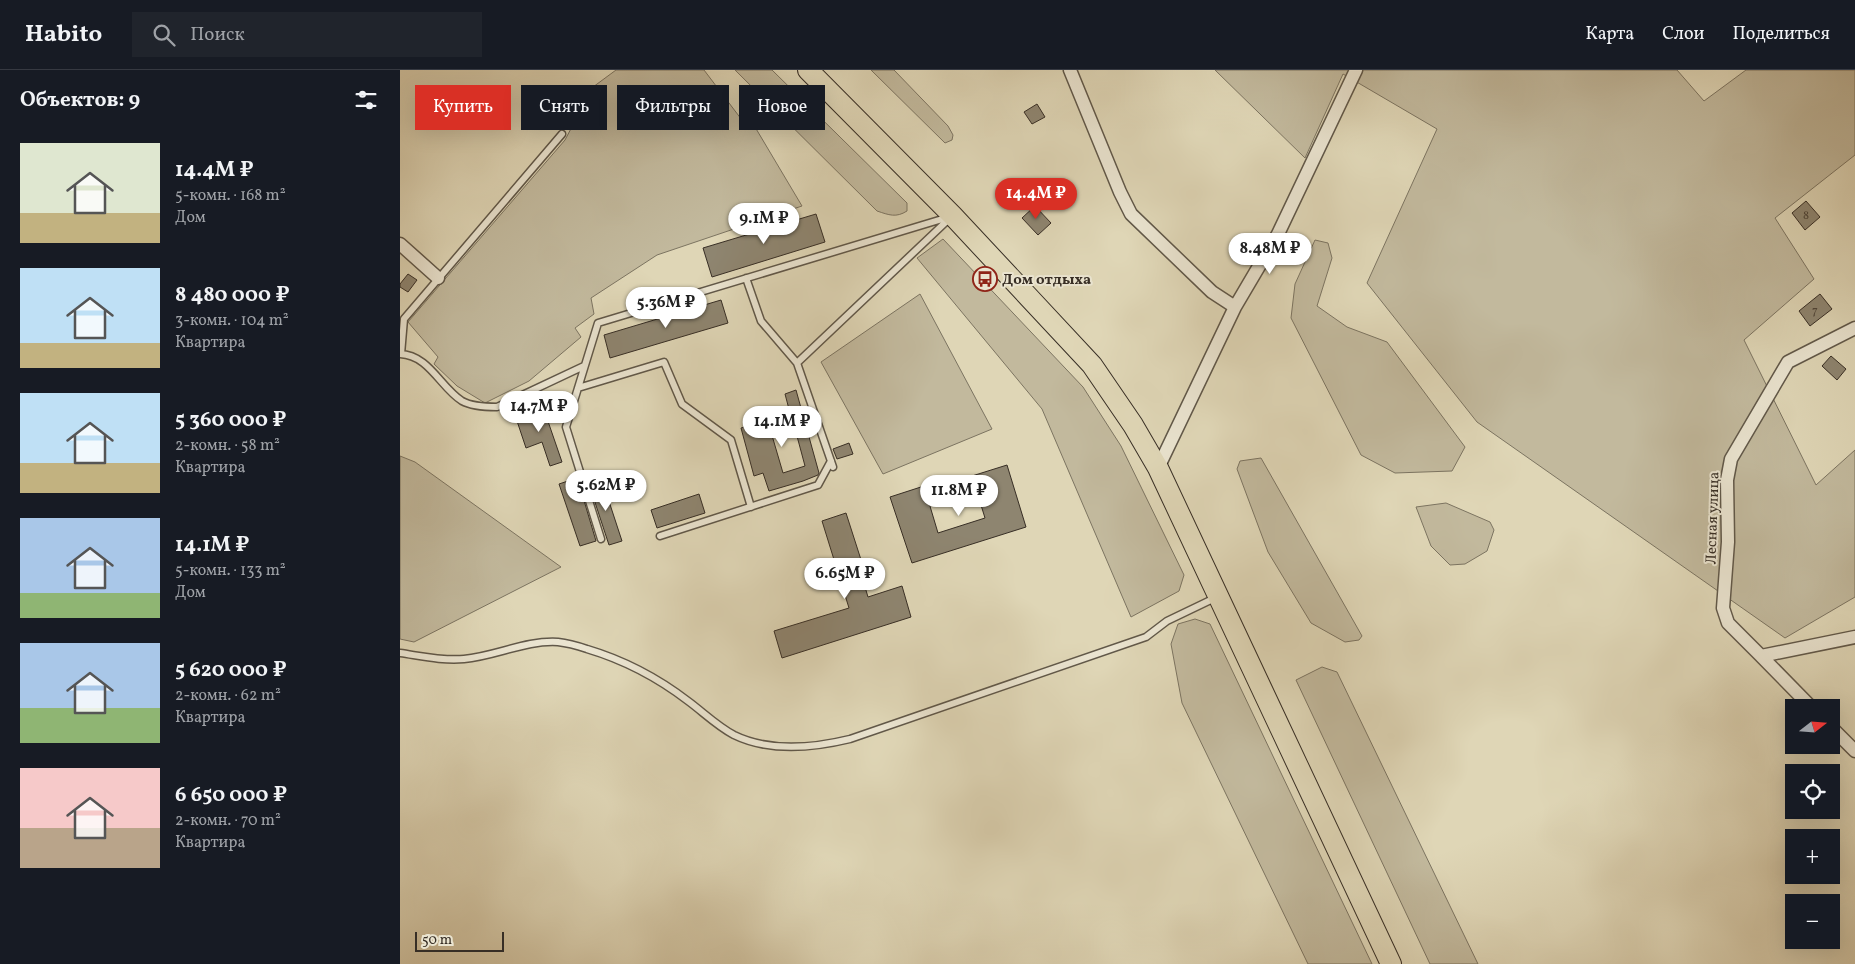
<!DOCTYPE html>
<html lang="ru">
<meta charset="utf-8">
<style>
body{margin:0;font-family:Vollkorn,serif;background:#20242c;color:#f1f3f6;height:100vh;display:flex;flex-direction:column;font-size:19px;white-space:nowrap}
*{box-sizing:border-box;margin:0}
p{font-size:16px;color:#9ea1a6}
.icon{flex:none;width:28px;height:28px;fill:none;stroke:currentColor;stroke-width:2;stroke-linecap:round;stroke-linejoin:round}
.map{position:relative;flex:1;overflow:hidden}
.details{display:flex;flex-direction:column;background:#171b24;width:400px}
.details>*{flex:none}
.banner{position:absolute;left:15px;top:15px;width:475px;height:45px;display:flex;gap:10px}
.needle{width:32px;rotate:73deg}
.fabs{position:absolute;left:1385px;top:629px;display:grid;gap:10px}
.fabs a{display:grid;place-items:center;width:55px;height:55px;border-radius:0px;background:#171b24;box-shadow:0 5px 20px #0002;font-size:25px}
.scale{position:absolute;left:15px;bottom:12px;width:89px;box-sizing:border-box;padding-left:5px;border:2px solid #372e25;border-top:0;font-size:14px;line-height:18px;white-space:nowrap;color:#372e25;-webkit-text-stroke:4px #eae4d0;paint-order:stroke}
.price{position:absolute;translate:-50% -42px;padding:0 11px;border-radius:18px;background:#fff;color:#222;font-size:16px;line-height:32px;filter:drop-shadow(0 1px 2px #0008)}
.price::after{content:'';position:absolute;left:50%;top:30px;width:15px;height:11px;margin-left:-8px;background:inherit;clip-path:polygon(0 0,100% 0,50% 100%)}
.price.current{background:#d93025;color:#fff}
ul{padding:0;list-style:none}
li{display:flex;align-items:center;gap:15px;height:125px;padding:0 20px}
li span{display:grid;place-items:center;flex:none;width:140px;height:100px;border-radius:0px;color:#555}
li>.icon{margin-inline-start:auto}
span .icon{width:60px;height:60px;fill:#fffc;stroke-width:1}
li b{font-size:21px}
h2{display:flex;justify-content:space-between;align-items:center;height:60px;padding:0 20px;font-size:21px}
.tag{padding:0 18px;border-radius:0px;background:#171b24;box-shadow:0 5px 20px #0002;font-size:18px;line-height:45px}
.tag.current{background:#d93025;color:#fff}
header{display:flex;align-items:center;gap:30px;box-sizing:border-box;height:70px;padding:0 25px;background:#171b24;border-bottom:1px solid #363941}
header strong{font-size:24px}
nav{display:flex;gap:28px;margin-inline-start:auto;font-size:18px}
.search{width:350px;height:45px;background:#20242c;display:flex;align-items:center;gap:12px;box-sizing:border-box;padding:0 18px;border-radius:0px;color:#9ea1a6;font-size:19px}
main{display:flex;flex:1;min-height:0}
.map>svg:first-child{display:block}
.green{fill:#c2b99d;stroke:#7c7461}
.building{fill:#8e8570;stroke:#372e25;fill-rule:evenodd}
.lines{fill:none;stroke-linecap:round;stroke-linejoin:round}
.service-casing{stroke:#615849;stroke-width:9}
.minor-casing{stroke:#615849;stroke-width:15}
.primary-casing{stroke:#372e25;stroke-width:22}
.service{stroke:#eae4d0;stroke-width:6}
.minor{stroke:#eae4d0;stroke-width:12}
.primary{stroke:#dfd6b6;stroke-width:20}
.labels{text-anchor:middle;stroke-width:4;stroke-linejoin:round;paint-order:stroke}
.number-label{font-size:12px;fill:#4d4438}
.poi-label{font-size:15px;font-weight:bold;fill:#372e25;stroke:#eae4d0;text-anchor:start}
.street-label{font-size:15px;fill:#372e25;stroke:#eae4d0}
</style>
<header>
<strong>Habito</strong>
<div class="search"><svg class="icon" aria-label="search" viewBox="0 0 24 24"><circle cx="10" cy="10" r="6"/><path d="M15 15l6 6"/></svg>Поиск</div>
<nav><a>Карта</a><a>Слои</a><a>Поделиться</a></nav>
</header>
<main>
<section class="details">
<h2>Объектов: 9<svg class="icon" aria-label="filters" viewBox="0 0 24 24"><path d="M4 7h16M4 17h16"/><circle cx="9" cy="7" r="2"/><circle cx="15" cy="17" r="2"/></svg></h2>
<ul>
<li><span style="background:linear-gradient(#dfe7d0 70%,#c2b280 0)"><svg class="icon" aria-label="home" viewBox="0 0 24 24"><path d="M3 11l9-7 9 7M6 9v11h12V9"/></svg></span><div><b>14.4M ₽</b><p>5-комн. · 168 m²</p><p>Дом</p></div></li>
<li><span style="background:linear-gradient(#bfe0f5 75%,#c2b280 0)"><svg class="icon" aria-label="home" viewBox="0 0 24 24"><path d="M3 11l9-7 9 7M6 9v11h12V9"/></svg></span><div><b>8 480 000 ₽</b><p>3-комн. · 104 m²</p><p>Квартира</p></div></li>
<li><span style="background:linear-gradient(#bfe0f5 70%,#c2b280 0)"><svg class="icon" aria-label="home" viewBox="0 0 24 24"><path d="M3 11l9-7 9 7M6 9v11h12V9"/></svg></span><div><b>5 360 000 ₽</b><p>2-комн. · 58 m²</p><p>Квартира</p></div></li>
<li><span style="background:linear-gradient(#a9c7e8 75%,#8fb573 0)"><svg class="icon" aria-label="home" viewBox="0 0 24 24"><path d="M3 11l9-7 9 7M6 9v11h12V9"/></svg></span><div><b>14.1M ₽</b><p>5-комн. · 133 m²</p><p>Дом</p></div></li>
<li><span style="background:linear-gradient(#a9c7e8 65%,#8fb573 0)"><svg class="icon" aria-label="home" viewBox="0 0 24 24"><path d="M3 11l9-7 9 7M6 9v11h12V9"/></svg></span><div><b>5 620 000 ₽</b><p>2-комн. · 62 m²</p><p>Квартира</p></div></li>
<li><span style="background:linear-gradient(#f6c9c9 60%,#b9a48a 0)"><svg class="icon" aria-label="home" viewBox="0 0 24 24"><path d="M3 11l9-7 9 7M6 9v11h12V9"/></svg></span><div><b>6 650 000 ₽</b><p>2-комн. · 70 m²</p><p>Квартира</p></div></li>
</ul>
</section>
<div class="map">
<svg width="1455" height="894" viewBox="0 0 1455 894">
<rect width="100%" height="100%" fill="#dfd6b6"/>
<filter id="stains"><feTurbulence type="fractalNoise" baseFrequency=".004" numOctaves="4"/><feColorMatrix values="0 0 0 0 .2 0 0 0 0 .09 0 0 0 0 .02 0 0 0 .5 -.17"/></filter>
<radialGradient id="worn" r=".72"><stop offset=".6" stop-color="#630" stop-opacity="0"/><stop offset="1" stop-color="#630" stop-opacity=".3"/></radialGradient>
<!-- green -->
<path class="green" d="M216,0H304L348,58L355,57L402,136L257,185L191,228L194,244L175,258L181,267L129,311L85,333L57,316L34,294L38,287L8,252L165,70L193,17Z
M335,0H372L507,133V141C496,148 489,145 477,141Z
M471,0H494L548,56L553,65L552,70L545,73Z
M815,0H1277L1304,31L1346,0H1455V85L1375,148L1414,209L1344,270L1416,415L1455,380V527L1385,568L1077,352L967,213L1037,59L943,4L905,88Z
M543,169L683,317L721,376L784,505L779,521L731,547L642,339L517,188Z
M915,170L928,173L932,188L917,236L947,257L987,272L1065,377L1052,401L995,403L961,385L891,248L895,214Z
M520,224L592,359L483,404L421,292Z
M0,386L15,392L161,497L14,572L0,569Z
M861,388L962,566L959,570L945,572L911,553L868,482L837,399L840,391Z
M1046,433L1090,452L1094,460L1087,481L1065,494L1050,495L1031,476L1016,437Z
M795,549L810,554L972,894H908L782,633L771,574L778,554Z
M922,597L937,602L1078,894H1030L896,610Z"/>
<!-- building -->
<path class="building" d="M53,17L78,43L64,57L39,31Z
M637,34L645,47L632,54L624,42Z
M1406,131L1420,147L1405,160L1392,143Z
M635,136L651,153L638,165L622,148Z
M416,144L425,172L312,207L303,178Z
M8,204L17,210L8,222L0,217V214Z
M1420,224L1432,239L1410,256L1399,241Z
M321,230L328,253L210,288L204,265Z
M1431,286L1446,299L1437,310L1422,296Z
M396,320L419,403L418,405L403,411L369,421L363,403L354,406L341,358L390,343L385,324ZM394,355L405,396L383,403L371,362Z
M141,331L162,392L150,396L142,372L126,378L117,351L132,345L129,335Z
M449,373L453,384L437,389L433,379Z
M607,395L626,457L512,493L490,427L524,416L538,463L585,448L572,406Z
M171,410L174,419L180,417L196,471L180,476L159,414Z
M202,410L222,471L209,475L189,414Z
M299,424L305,443L257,458L251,440Z
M446,443L463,496L459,497L468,527L502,516L511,547L382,588L374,561L449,538L422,451Z"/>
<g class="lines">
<defs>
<path id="service" d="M346,208L361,251L397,293L550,148
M0,284C29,285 40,317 62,331C71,336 87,337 97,337L184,296
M1,284L4,249L162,64
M397,293L433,397
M178,318L264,292L282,334L331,370L351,437
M260,466L418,415L431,391
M201,469L166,357L198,253L549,147
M0,583C21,586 43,591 64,589C96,586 126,570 158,572C167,573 178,576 187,579C224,590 258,608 288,631C303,642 317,656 334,665C369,682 413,678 450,669L746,567L767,551L817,527"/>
<path id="minor" d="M670,0L720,122L731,144L812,222L835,237
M0,174L38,208
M1455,258L1388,292L1331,389L1327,410L1328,472L1323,538L1328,553L1361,586L1455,567
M758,398L835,237L878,164L956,0
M1361,586L1412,638
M1431,657L1455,681"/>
<path id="primary" d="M408,0L553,146L692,295L733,355L758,398L991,894"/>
</defs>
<!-- service casing -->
<use href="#service" class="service-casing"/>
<!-- minor casing -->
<use href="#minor" class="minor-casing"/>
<!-- primary casing -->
<use href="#primary" class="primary-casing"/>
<!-- service -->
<use href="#service" class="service"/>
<!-- minor -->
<use href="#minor" class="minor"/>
<!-- primary -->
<use href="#primary" class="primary"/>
</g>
<!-- icons -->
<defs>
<symbol id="bus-ring" viewBox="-11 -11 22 22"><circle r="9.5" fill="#eae4d0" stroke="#8f2418" stroke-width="1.5"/><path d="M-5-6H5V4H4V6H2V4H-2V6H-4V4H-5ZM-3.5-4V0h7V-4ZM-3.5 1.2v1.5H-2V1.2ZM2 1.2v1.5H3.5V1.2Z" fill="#8f2418"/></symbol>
</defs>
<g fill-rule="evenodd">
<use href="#bus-ring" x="571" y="195" width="28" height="28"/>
</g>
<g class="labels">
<!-- number labels -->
<g class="number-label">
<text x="1406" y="149">8</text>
<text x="1415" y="244">7</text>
</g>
<!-- poi labels -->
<g class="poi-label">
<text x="602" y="214">Дом отдыха</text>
</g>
<!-- street labels -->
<g class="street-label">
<text transform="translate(1312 448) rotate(-88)" y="5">Лесная улица</text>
</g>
</g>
<rect width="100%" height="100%" filter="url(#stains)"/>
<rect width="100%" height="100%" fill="url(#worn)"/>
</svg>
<div class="fabs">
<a><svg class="needle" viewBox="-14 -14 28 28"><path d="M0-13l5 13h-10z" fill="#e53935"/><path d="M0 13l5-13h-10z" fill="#9ea1a6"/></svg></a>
<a><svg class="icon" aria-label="locate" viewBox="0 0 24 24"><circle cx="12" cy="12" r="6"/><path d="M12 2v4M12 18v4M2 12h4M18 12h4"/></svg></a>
<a>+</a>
<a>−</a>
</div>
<div class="scale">50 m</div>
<b class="price current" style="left:636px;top:150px">14.4M ₽</b>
<b class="price" style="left:364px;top:175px">9.1M ₽</b>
<b class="price" style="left:870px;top:205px">8.48M ₽</b>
<b class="price" style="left:266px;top:259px">5.36M ₽</b>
<b class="price" style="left:139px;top:363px">14.7M ₽</b>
<b class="price" style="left:382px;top:378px">14.1M ₽</b>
<b class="price" style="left:206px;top:442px">5.62M ₽</b>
<b class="price" style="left:559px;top:447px">11.8M ₽</b>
<b class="price" style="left:445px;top:530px">6.65M ₽</b>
<div class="banner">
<a class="tag current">Купить</a>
<a class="tag">Снять</a>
<a class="tag">Фильтры</a>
<a class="tag">Новое</a>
</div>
</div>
</main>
